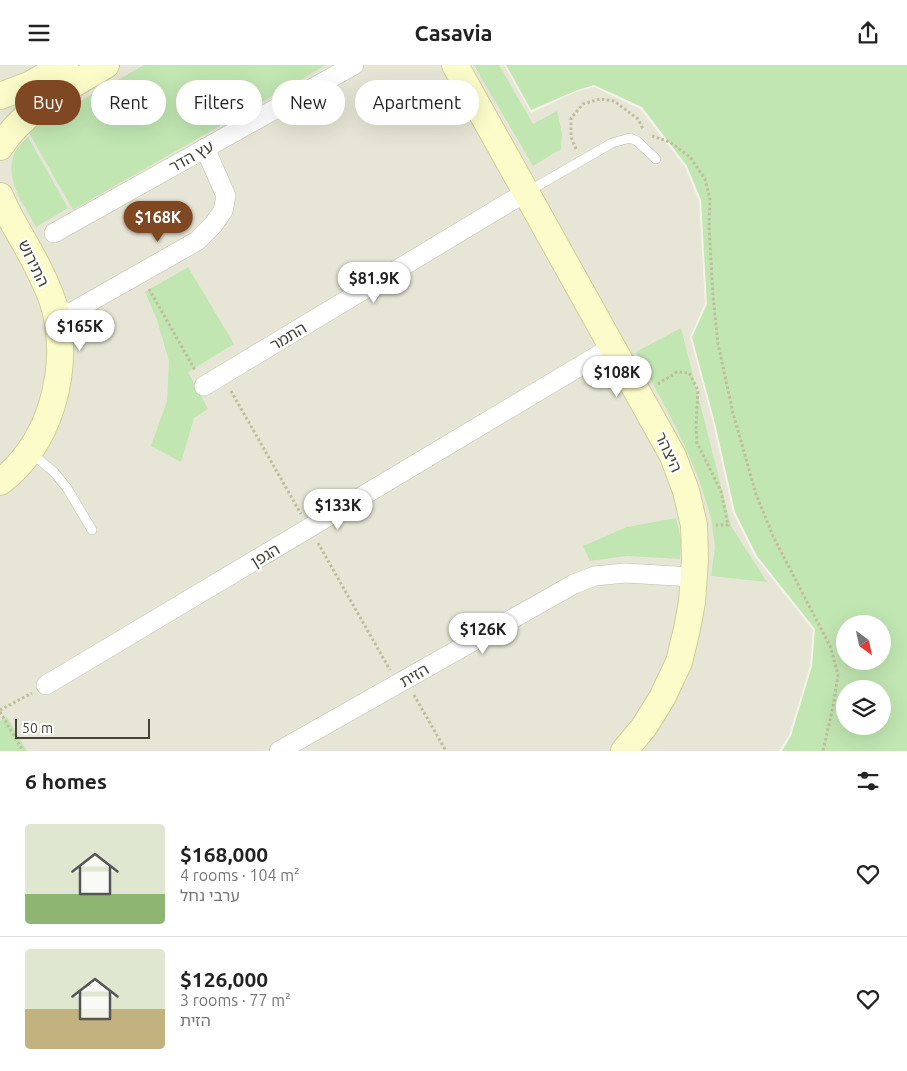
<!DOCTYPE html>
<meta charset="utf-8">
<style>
body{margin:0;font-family:Ubuntu,"Noto Sans Hebrew",sans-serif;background:#f2f2f2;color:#222;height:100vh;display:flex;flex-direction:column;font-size:19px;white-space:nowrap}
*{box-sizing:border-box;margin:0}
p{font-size:16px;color:#767676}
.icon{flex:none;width:28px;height:28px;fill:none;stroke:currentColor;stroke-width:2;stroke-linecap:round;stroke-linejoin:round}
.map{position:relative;height:686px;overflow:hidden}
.details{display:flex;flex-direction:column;background:#fff;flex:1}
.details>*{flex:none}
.hud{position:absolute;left:15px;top:15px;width:500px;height:45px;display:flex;gap:10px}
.needle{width:32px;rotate:147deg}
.buttons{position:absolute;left:836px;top:550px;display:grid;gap:10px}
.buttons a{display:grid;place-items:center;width:55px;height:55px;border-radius:50%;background:#fff;box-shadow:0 5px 20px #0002;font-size:25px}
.scale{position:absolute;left:15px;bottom:12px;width:135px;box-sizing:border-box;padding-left:5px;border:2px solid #464437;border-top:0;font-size:14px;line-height:18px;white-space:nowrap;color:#464437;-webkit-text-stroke:4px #fff;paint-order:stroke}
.price{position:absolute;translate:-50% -42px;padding:0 11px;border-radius:18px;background:#fff;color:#222;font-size:16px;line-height:32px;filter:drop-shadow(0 1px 2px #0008)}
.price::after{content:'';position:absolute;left:50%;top:30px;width:15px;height:11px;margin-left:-8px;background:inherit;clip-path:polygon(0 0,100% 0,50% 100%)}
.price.selected{background:#7f4822;color:#fff}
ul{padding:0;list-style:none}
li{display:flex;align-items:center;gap:15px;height:125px;padding:0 25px}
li+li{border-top:1px solid #e0e0e0}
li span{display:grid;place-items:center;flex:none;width:140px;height:100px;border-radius:5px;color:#555}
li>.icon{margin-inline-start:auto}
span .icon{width:60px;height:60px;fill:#fffc;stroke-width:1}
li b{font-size:21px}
h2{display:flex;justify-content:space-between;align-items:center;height:60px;padding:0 25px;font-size:21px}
.chip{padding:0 18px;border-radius:22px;background:#fff;box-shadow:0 5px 20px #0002;font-size:18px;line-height:45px}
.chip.selected{background:#7f4822;color:#fff}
header{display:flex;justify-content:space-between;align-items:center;height:65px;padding:0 25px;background:#fff;font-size:22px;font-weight:600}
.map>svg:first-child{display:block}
.residential{fill:#e7e6d6}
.green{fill:#c1e6b2;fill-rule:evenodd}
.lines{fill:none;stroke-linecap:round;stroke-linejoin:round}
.lane-casing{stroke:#bebdab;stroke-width:10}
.street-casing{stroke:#bebdab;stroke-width:20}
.secondary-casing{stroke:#cece97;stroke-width:28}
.path{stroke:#bfbc9c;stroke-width:3;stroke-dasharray:2.5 2.5;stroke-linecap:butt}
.lane{stroke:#fff;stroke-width:9}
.street{stroke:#fff;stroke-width:19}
.secondary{stroke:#fbfcc9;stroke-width:26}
.labels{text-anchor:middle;stroke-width:4.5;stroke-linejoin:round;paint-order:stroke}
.street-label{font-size:16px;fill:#464437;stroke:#fff}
</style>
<header><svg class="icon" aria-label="menu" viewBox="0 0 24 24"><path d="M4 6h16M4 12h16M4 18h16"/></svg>Casavia<svg class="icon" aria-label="share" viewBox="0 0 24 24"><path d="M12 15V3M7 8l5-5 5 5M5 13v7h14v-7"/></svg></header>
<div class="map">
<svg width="907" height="686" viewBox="0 0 907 686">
<rect width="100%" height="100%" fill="#f3f3e8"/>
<!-- residential -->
<path class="residential" d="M0,0H504L531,48L576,27L594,22L640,44L685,102L699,136L705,238L690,272L713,358L733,448L755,492L813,565L810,601L789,670L779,686H0Z"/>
<!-- green -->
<path class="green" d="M144,0H326L73,145L28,66Z
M474,0H499L533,59L557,46L562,69L561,84L533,101Z
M506,0H907V686H782L791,671L812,601L815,564L757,491L735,447L715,358L692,272L707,239L701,135L687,101L642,42L594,20L575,26L531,45ZM845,559H882V596H845ZM845,624H882V661H845Z
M28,72L68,143L36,162C24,139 3,114 15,87C17,82 24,76 28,72Z
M188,202L234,279L188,307L208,344L194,353L181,397L151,381L167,336L169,296L157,255L145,227Z
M681,263L731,461L767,517L711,511L715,482L711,453L699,414L677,364L636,287Z
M676,453L681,475L680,494L627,491L590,496L583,481L627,462Z
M7,652L27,686H0V656Z"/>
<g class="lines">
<defs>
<path id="lane" d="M527,127L612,78L630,73L637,76L656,94
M31,388L54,407L67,423L92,465"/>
<path id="street" d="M54,168L354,0
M56,247H72L197,176L213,160L223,146L226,131L205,83
M204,321L526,127
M46,620L612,282
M279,686L574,519L595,511L625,508L693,512"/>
<path id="secondary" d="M455,0L673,391L686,426L694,460L695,494L692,537L687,564L679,597L662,633L644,662L624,686
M0,31L29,20L65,0
M0,82C25,43 68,23 106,0
M0,131C11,158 29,182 41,209C47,221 53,235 56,248C69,308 50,379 0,417"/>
</defs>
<!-- lane casing -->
<use href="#lane" class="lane-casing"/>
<!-- street casing -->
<use href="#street" class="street-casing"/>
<!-- secondary casing -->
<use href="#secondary" class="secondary-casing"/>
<!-- path -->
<path class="path" d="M652,71L670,77L690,92L705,114L710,134L709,161L713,231L718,279L733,348L756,429L773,471L831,583L838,610L833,642L823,686
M576,84L571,72V53L583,39L600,34L614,36L638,54L643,64
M149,224L195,305
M658,319L677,307L689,308L698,325L696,361L697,378L721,426L728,460H715
M231,326L301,449
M318,478L390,605
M414,630L446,686
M0,645L32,628
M0,647L23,686"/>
<!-- lane -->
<use href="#lane" class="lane"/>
<!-- street -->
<use href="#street" class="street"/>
<!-- secondary -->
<use href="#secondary" class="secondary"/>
</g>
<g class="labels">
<!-- street labels -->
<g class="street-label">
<text transform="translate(191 91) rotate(-29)" y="6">עץ הדר</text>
<text transform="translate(34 198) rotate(64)" y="6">התירוש</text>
<text transform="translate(288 271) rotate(-31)" y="6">התמר</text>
<text transform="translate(669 387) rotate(65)" y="6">היצהר</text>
<text transform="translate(265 490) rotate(-31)" y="6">הגפן</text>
<text transform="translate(414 610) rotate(-30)" y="6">הזית</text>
</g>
</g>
</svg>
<div class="buttons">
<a><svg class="needle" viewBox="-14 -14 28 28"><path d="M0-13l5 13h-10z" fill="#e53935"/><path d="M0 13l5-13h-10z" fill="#767676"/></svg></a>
<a><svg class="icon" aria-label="layers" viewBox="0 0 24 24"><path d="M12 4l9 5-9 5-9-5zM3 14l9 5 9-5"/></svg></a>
</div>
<div class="scale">50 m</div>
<b class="price selected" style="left:158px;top:178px">$168K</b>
<b class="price" style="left:374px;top:239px">$81.9K</b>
<b class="price" style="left:80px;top:287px">$165K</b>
<b class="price" style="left:617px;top:333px">$108K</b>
<b class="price" style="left:338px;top:466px">$133K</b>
<b class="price" style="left:483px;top:590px">$126K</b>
<div class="hud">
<a class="chip selected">Buy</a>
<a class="chip">Rent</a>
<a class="chip">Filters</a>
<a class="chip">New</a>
<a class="chip">Apartment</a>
</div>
</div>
<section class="details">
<h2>6 homes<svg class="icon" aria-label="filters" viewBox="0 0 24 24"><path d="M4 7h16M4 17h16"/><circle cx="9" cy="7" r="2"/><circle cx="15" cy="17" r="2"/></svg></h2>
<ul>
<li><span style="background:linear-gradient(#dfe7d0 70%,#8fb573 0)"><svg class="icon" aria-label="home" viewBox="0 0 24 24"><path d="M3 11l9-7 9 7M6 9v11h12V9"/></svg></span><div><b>$168,000</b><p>4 rooms · 104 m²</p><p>ערבי נחל</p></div><svg class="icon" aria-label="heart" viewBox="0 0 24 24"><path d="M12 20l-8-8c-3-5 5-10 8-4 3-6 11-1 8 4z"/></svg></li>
<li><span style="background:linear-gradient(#dfe7d0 60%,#c2b280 0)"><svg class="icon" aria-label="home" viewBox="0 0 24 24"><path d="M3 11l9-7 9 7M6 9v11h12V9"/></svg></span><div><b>$126,000</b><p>3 rooms · 77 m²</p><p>הזית</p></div><svg class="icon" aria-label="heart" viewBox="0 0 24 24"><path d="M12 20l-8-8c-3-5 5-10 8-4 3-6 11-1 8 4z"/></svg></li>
</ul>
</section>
